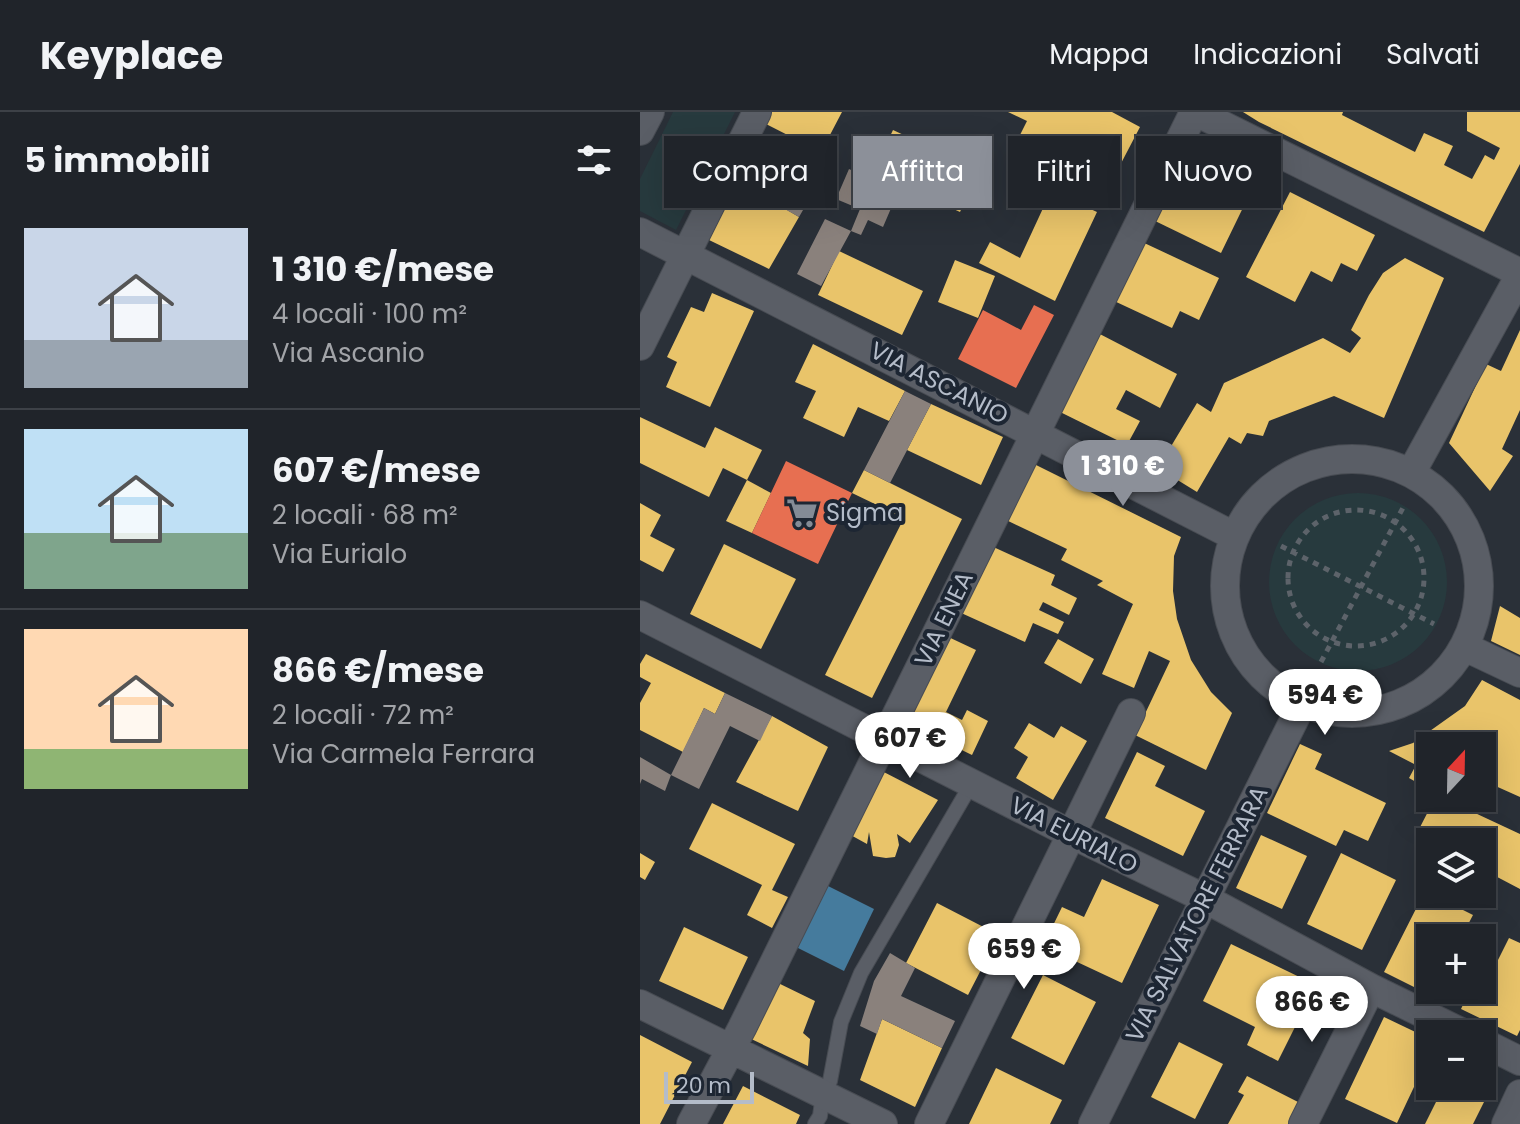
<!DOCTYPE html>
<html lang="it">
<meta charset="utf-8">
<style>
body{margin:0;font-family:Poppins,sans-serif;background:#2d3036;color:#f1f3f6;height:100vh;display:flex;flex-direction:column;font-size:30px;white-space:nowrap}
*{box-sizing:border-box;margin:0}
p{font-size:26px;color:#a2a4a8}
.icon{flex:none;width:44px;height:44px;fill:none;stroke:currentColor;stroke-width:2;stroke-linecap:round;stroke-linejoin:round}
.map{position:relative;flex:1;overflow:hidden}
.side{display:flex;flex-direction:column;background:#20242a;width:640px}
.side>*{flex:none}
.hud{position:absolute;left:24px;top:24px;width:736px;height:72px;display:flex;gap:16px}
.needle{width:52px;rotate:22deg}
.controls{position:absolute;left:776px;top:620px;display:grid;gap:16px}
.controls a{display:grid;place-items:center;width:80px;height:80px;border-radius:0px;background:#20242a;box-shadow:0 8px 32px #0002,0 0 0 2px #3d4147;font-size:40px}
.scale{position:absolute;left:24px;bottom:20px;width:90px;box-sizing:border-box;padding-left:8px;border:4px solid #b4bcc9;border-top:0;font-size:22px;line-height:28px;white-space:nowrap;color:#b4bcc9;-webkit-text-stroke:6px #1d2633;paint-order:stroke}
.price{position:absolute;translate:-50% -68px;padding:0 18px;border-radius:28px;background:#fff;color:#222;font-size:26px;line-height:52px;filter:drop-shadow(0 2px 4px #0008)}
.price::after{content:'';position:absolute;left:50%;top:48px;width:24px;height:18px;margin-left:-12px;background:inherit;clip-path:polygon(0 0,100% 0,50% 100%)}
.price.current{background:#8c9099;color:#fff}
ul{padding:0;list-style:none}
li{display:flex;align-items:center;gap:24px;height:200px;padding:0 24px}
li+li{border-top:2px solid #3d4147}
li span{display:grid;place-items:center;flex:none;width:224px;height:160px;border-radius:0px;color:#555}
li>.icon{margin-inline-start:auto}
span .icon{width:96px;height:96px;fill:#fffc;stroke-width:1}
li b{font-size:34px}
h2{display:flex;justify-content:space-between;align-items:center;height:96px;padding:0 24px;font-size:34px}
.pill{padding:0 28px;border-radius:0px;background:#20242a;box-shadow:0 8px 32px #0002,0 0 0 2px #3d4147;font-size:28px;line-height:72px}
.pill.current{background:#8c9099;color:#fff}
header{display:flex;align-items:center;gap:48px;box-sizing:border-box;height:112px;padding:0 40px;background:#20242a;border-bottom:2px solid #3d4147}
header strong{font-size:38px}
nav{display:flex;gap:44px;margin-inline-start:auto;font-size:28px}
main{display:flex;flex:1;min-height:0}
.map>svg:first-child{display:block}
.green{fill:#273a3e}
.homes{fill:#e9c46a}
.shops{fill:#e76f51}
.public{fill:#457b9d}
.industry{fill:#8a817c}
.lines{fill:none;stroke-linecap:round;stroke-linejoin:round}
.lane-casing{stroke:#484c53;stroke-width:16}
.street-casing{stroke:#484c53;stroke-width:30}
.path{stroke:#5d636a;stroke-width:5;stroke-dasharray:6 6;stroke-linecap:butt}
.lane{stroke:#5a5e66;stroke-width:14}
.street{stroke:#5a5e66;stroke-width:28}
.labels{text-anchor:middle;stroke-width:8;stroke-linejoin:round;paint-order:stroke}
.street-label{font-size:24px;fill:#b4bcc9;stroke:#1d2633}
.poi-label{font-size:24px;fill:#b4bcc9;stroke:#1d2633;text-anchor:start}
</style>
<header>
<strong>Keyplace</strong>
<nav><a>Mappa</a><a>Indicazioni</a><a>Salvati</a></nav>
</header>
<main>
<section class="side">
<h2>5 immobili<svg class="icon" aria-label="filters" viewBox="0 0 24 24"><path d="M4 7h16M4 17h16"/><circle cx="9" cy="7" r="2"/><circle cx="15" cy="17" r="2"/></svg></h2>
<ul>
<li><span style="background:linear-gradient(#c9d6e8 70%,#9aa5b1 0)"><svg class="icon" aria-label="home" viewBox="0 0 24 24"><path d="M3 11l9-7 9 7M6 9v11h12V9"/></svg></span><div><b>1 310 €/mese</b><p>4 locali · 100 m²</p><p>Via Ascanio</p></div></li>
<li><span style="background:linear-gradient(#bfe0f5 65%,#7fa58c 0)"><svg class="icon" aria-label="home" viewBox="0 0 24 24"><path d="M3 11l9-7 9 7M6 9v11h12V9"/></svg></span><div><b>607 €/mese</b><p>2 locali · 68 m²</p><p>Via Eurialo</p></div></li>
<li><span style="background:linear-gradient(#ffd9b3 75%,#8fb573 0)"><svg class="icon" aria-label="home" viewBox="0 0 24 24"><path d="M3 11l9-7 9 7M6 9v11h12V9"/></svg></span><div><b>866 €/mese</b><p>2 locali · 72 m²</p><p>Via Carmela Ferrara</p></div></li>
</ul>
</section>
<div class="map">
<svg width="880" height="1012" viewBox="0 0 880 1012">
<rect width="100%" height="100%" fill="#2a3038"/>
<!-- green -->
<path class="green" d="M33,0H95L36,118L0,99V67Z
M629 470a89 89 0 1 1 178 0a89 89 0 1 1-178 0Z"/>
<!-- homes -->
<path class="homes" d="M132,0H202L181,40L126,12Z
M368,0H472L500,15L476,61L423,34L405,69L367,49L387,9Z
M603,0H703L702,3L775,40L784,21L813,34L804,53L832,67L845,43L854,48L860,36L827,19V0H880V52L844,120L619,10Z
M253,18L339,58L320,100L233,60Z
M545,39L614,73L581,141L511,107Z
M98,69L159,105L129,157L69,128Z
M411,79L457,100L415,189L339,151L350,130L380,146Z
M650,80L735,123L717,159L701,151L692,170L671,159L655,190L606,165Z
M500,129L579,166L559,208L540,199L532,216L472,188Z
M199,139L283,179L262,223L178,183Z
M765,146L804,166L744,306L694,284L629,309L623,324L607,321L601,332L589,325L557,380L518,356L557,291L571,300L584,271L683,226L710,241L721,226L711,218L729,183L743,161Z
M315,148L355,164L338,206L298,190Z
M72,181L114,199L70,295L26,275L37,250L27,245L51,195L64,200Z
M880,218V298L862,337L873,344L850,379L809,331L846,252L861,259Z
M454,219L537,262L520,296L486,278L476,297L500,309L487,333L414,297Z
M173,232L265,279L249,309L218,295L204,325L163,306L176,279L155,270Z
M291,292L363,325L341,373L267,338Z
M0,305L65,336L75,315L122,338L107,368L83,356L69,385L0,351Z
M390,350L541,425L534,444L533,479L537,507L551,548L571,580L592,601L566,658L495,623L530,549L509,539L494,576L462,562L493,492L457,473L463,469L421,448L427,437L362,406Z
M224,358L322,407L232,586L185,563L264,406L212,381Z
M107,368L131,381L112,421L86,409Z
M0,391L21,403L10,424L35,437L23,460L0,448Z
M84,432L156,467L121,537L50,502Z
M349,433L415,463L411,473L437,486L429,503L403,490L399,498L424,510L418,522L393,511L385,530L319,500Z
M860,494L880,506V543L851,529Z
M302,522L336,538L306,600L322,608L327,598L348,609L332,643L260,608Z
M418,527L454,547L441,572L404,551Z
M6,542L85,581L75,602L64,596L43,640L0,618V591L11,571L0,565V552Z
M842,568L880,588V685L851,672L835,701L880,722V777L842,757V730H790L776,723L795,686H842V634H790V678L769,666L776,653L749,639L773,631L825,594Z
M132,604L188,635L158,699L96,670Z
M389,611L414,626L421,614L447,629L413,688L376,666L388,645L374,636Z
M660,632L682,642L675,657L746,691L728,729L704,718L696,734L627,701Z
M497,640L525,654L515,674L565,699L543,744L465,706Z
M238,657L298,688L270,731L257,722L259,733L255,745L246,746L233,744L229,720L227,732L207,721Z
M72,691L155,732L132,778L148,785L132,816L107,803L122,773L49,737Z
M621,723L667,744L642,797L596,776Z
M0,741L15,750L5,768L0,765Z
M701,741L756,768L722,838L667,812Z
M462,767L519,793L482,871L403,834L422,795L444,805Z
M785,779L833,803L821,826H790V878H815L808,892L744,860Z
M297,791L359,823L328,883L266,851Z
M44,815L108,845L83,898L19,869Z
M869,826L880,831V918L877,924L821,897L830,878H842V864L848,868Z
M591,832L676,873L638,949L607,933L615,915L563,889Z
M403,863L456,890L424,953L371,926Z
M134,869L175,889L163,921L170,927L168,954L107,925Z
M692,880L707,887L699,904L684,897Z
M744,905L790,927V941L757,1011L705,987Z
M242,907L302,936L275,995L220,968Z
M0,923L52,950L20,1012H0Z
M539,930L583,952L555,1007L511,985Z
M356,956L422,988L410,1012H329Z
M607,964L660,991L649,1012H588L604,983L598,980Z
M103,974L160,1003L156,1012H83Z
M804,974H841L850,978L833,1012H785Z"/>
<!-- shops -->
<path class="shops" d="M394,193L414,203L376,276L318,247L343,198L381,218Z
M146,349L212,381L178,452L112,421Z"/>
<!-- public -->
<path class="public" d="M186,773L234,797L204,859L156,835Z"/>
<!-- industry -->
<path class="industry" d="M122,50L174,79L159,105L107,76Z
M209,57L232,68L226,82L252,94L243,115L228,108L221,123L211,119L220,97L196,87Z
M185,107L211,119L181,174L157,162Z
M265,279L291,292L250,371L224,358Z
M85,581L132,604L120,629L90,614L59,677L31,663L64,596L75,602Z
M0,645L31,663L25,679L2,667L0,672Z
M250,841L275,856L261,884L315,909L302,936L242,907L237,922L220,914L234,869Z"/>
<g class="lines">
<defs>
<path id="lane" d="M175,1012L180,1004L183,982L190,969L201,910L221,861L332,671"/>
<path id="street" d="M556,0L880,161
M0,19L10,0
M0,120L594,424
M0,234L117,0
M585 474a127 127 0 1 1 254 0a127 127 0 1 1-254 0Z
M771,361L880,163
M0,503L433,723L564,786L731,876L825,922
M825,535L880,561
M0,892L243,1012
M842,930L880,949
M51,1012L102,916L554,0
M289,1012L491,601
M453,1012L662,592
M663,1012L731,876
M866,1012L880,982"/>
</defs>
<!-- lane casing -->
<use href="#lane" class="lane-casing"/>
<!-- street casing -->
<use href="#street" class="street-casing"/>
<!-- path -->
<path class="path" d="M648 466a68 68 0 1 1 136 0a68 68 0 1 1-136 0Z
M641,434L794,512
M681,550L765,392"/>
<!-- lane -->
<use href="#lane" class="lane"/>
<!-- street -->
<use href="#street" class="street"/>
</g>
<!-- icons -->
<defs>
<symbol id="supermarket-bare" viewBox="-9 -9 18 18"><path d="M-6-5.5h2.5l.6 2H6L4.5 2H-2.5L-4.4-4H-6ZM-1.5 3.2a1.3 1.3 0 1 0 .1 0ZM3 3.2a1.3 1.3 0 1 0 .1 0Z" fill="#848b96" stroke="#1d2633" stroke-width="2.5" paint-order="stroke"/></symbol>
</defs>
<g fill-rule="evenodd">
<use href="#supermarket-bare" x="140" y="379" width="44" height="44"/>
</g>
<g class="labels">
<!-- street labels -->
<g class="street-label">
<text transform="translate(299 271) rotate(27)" y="8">VIA ASCANIO</text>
<text transform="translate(304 507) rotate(-64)" y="8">VIA ENEA</text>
<text transform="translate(434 723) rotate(27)" y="8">VIA EURIALO</text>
<text transform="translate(557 802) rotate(-63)" y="8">VIA SALVATORE FERRARA</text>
</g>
<!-- poi labels -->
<g class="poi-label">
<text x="186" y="409">Sigma</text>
</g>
</g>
</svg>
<div class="controls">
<a><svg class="needle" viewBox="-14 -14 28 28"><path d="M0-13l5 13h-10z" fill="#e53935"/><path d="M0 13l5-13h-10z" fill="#a2a4a8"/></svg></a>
<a><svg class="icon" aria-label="layers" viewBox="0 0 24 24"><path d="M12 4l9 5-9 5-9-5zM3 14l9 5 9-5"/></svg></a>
<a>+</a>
<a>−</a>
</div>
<div class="scale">20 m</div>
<b class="price current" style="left:483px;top:396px">1 310 €</b>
<b class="price" style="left:685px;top:625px">594 €</b>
<b class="price" style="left:270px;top:668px">607 €</b>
<b class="price" style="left:384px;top:879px">659 €</b>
<b class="price" style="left:672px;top:932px">866 €</b>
<div class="hud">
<a class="pill">Compra</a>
<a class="pill current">Affitta</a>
<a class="pill">Filtri</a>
<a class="pill">Nuovo</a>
</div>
</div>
</main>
